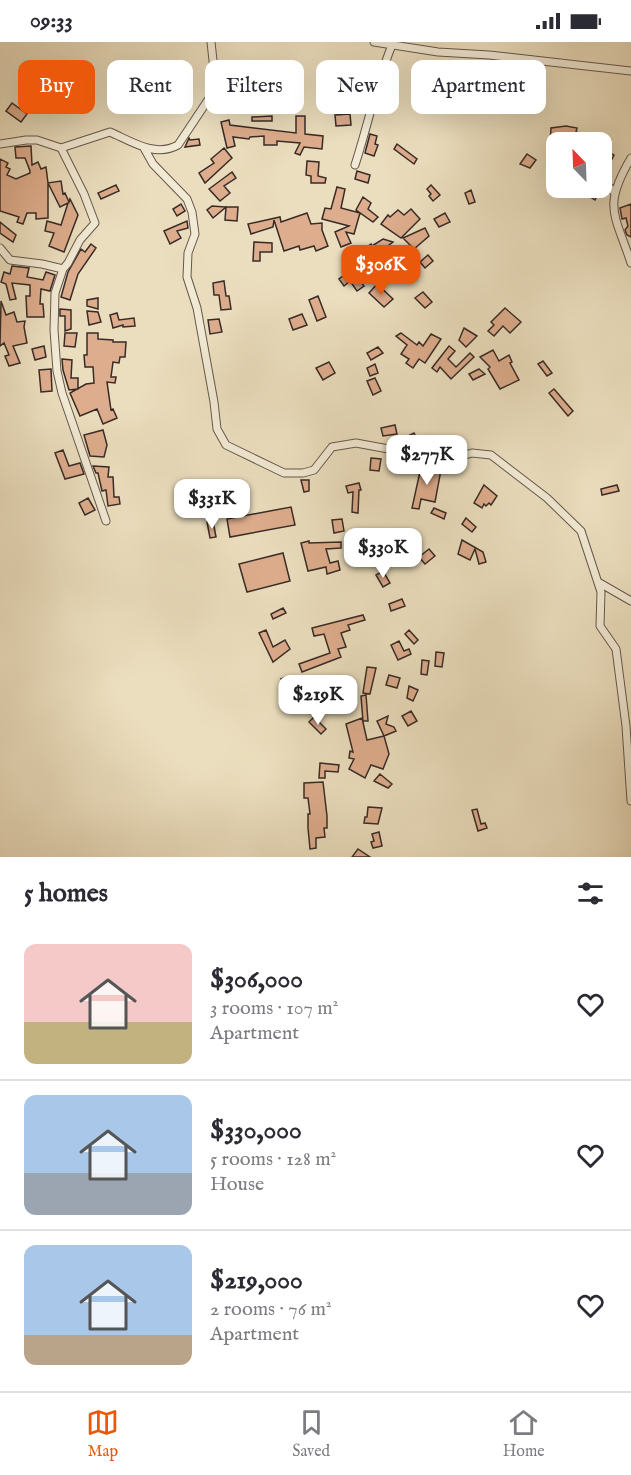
<!DOCTYPE html>
<meta charset="utf-8">
<style>
body{margin:0;font-family:"IM FELL English",serif;background:#f7f7f7;color:#2b2b33;height:100vh;display:flex;flex-direction:column;font-size:22px;white-space:nowrap}
*{box-sizing:border-box;margin:0}
p{font-size:20px;color:#7c7c81}
.icon{flex:none;width:33px;height:33px;fill:none;stroke:currentColor;stroke-width:2;stroke-linecap:round;stroke-linejoin:round}
.map{position:relative;height:815px;overflow:hidden}
.drawer{display:flex;flex-direction:column;background:#fff;flex:1}
.drawer>*{flex:none}
.guide{position:absolute;left:18px;top:18px;width:596px;height:54px;display:flex;gap:12px}
.needle{width:39px;rotate:337deg}
.fabs{position:absolute;left:546px;top:90px;display:grid;gap:12px}
.fabs a{display:grid;place-items:center;width:66px;height:66px;border-radius:12px;background:#fff;box-shadow:0 6px 24px #0002;font-size:30px}
.price{position:absolute;translate:-50% -51px;padding:0 14px;border-radius:12px;background:#fff;color:#222;font-size:20px;line-height:39px;filter:drop-shadow(0 2px 3px #0008)}
.price::after{content:'';position:absolute;left:50%;top:36px;width:18px;height:14px;margin-left:-9px;background:inherit;clip-path:polygon(0 0,100% 0,50% 100%)}
.price.active{background:#ea580c;color:#fff}
ul{padding:0;list-style:none}
li{display:flex;align-items:center;gap:18px;height:150px;padding:0 24px}
li+li{border-top:2px solid #e1e1e2}
li span{display:grid;place-items:center;flex:none;width:168px;height:120px;border-radius:12px;color:#555}
li>.icon{margin-inline-start:auto}
span .icon{width:72px;height:72px;fill:#fffc;stroke-width:1}
li b{font-size:26px}
h2{display:flex;justify-content:space-between;align-items:center;height:72px;padding:0 24px;font-size:26px}
.tag{padding:0 21px;border-radius:12px;background:#fff;box-shadow:0 6px 24px #0002;font-size:21px;line-height:54px}
.tag.active{background:#ea580c;color:#fff}
.status{display:flex;justify-content:space-between;align-items:center;height:42px;padding:0 30px;background:#fff;direction:ltr}
.status svg{height:16px;fill:currentColor}
.dock{display:flex;justify-content:space-around;align-items:center;height:84px;border-top:2px solid #e1e1e2;background:#fff;font-size:16px;color:#7c7c81}
.dock a{display:grid;justify-items:center;gap:3px}
.dock .active{color:#ea580c}
.map>svg:first-child{display:block}
.building{fill:#dead8d;stroke:#382b27;stroke-width:1.5}
.lines{fill:none;stroke-linecap:round;stroke-linejoin:round}
.minor-casing{stroke:#65584d;stroke-width:9}
.minor{stroke:#f2ead5;stroke-width:7}
</style>
<div class="status"><b>09:33</b><svg viewBox="0 0 49 12"><path d="M0 12V9h3v3zM5 12V6h3v6zM10 12V3h3v9zM15 12V0h3v12zM26 1h20v11H26zM47 4h2v5h-2z"/></svg></div>
<div class="map">
<svg width="631" height="815" viewBox="0 0 631 815">
<rect width="100%" height="100%" fill="#ebdebe"/>
<filter id="stains"><feTurbulence type="fractalNoise" baseFrequency=".00333" numOctaves="4"/><feColorMatrix values="0 0 0 0 .2 0 0 0 0 .09 0 0 0 0 .02 0 0 0 .5 -.17"/></filter>
<radialGradient id="worn" r=".72"><stop offset=".6" stop-color="#630" stop-opacity="0"/><stop offset="1" stop-color="#630" stop-opacity=".3"/></radialGradient>
<!-- building -->
<path class="building" d="M12,61L27,72L21,80L6,69Z
M350,72L351,83L336,84L335,73Z
M272,74V79H252V75Z
M296,74H305V92L323,94L322,107L304,105L300,113L295,111L300,101L277,99V103H264V94L250,95L249,97L233,95L235,104L227,106L221,80L229,78L230,83L296,91Z
M566,84L577,86L576,90L579,91L578,100L559,97L550,101L551,86Z
M370,92L377,94L375,102L378,103L374,114L365,111Z
M189,96L190,98L199,97L200,103L185,105Z
M397,102L417,117L414,122L394,107Z
M31,104L32,123L38,120L41,127L46,125L48,141L61,139L63,152L65,151L69,160L70,157L78,173L64,210L49,204L54,191L45,189L47,179L61,183L68,161L60,165L48,141V176L36,177V171H27L23,182L17,180L19,175L0,169V117L8,121L6,125L10,127L7,133L16,137L30,131V129L25,116H16L15,105Z
M224,106L232,116L205,141L199,131L214,121L211,117Z
M602,107L614,113L610,121L602,116Z
M527,112L536,118L530,126L520,122Z
M554,115L556,118V130L548,122Z
M307,119L319,120L318,134L326,136L325,141H311V134L306,133Z
M357,129L370,133L368,141L355,137Z
M232,130L236,136L224,144L230,151L220,159L209,147Z
M116,143L119,149L101,157L98,151Z
M431,143L440,153L433,159L429,154L431,152L427,147Z
M337,145L345,147L341,166L360,171L354,192L346,190L351,201L341,205L335,190L349,184L322,177L325,166L331,167Z
M576,146H587L598,152L595,158Z
M471,148L475,160L469,162L465,151Z
M363,155L371,161L368,167L378,175L373,180L356,168Z
M181,162L185,169L177,174L173,167Z
M631,162V195L627,193L625,188L628,184L626,176L622,177L620,166Z
M212,164L226,165L213,176L207,168Z
M226,165H238L237,179L225,178Z
M411,167L420,177L401,196L381,182L388,173L390,175L398,168L404,173Z
M307,171L311,182L322,181V188L328,204L316,209L314,204L300,208L299,204L284,209L274,178L273,185L251,192L248,182L280,175L281,180Z
M445,171L450,180L439,185L434,177Z
M187,179L188,186L177,189L181,196L170,202L164,189Z
M0,180L16,193L13,200L0,191Z
M425,186L429,194L414,207L403,196Z
M383,197L393,200L377,212L383,220L376,226L373,222L358,228L354,220L368,214L365,206L371,202L372,204Z
M254,200L272,201V210H260V219H253Z
M91,202L96,206L78,232L70,258L61,255L68,230L81,207L85,210Z
M428,213L433,219L425,226L420,220Z
M12,224L29,226L27,235L43,238L46,230L55,233L50,249L41,247L40,262H43L44,275H27L26,254H30V243L12,241L16,257L10,258L6,242L1,240L4,230L10,232Z
M352,227L364,244L357,249L350,239L344,244L339,237Z
M224,239L226,254H229L231,267L221,268L219,253H214L213,241Z
M377,242L393,257L384,265L369,251Z
M423,250L432,260L425,266L415,256Z
M318,254L326,275L317,279L309,258Z
M98,256V267L87,264V258Z
M1,259L6,273L14,270L17,280L25,279L24,285L27,301L13,304L20,321L9,324L5,314L9,313L4,301L0,304Z
M505,266L521,280L510,291L503,284L494,294L488,289L494,283L491,280Z
M60,267L71,268V287L65,289V274H60Z
M87,269L98,270L101,280L89,283Z
M117,271L119,278L134,276L135,284L123,285V283L113,286L110,273Z
M302,272L307,283L293,288L289,277Z
M219,277L222,290L210,292L208,278Z
M464,286L477,294L466,305L459,298Z
M65,291H77L75,305L64,304Z
M87,291H98V297L113,298V300H126L125,315H120L119,321L113,320L111,335H116L115,341L107,340L111,368L113,367L117,376L103,382L97,367L80,374L70,351L86,342L94,341L93,325H85L84,313H87Z
M401,291L417,303L419,300L423,304L431,292L441,297L425,321L419,317L413,326L406,321L409,317L401,312L407,303L396,294Z
M44,304L46,315L35,318L32,307Z
M449,304L455,309L448,317L456,325L470,311L474,315L451,337L440,325L437,330L432,326Z
M378,305L383,311L371,318L367,311Z
M493,308L499,319L509,313L512,320L510,321L519,338L500,347L488,327L490,325L480,315Z
M62,317L72,318L71,336H78V347L69,348L63,328Z
M543,319L552,331L547,334L538,322Z
M329,320L335,331L323,338L316,326Z
M375,322L378,331L370,334L367,326Z
M51,327L52,349L41,350L39,328Z
M479,327L485,332L473,338L469,332Z
M375,336L381,349L373,353L367,339Z
M554,347L573,369L568,374L549,351Z
M395,383L397,392L383,394L381,386Z
M103,388L107,403L104,415L90,414L84,393Z
M414,391L419,401L413,404L408,394Z
M63,408L69,424L80,421L84,432L65,437L55,411Z
M371,416L381,417L379,429L370,428Z
M93,424L109,425L108,435H113L114,455H119L120,462L108,464L106,448L102,449L98,431H96Z
M421,425L441,428L435,460L421,457L419,467L412,466Z
M301,438H309V449L304,450Z
M359,441L361,448H359L358,471L352,470L353,450L348,451L346,444Z
M484,443L497,454L491,463L489,461L486,464L484,462L482,466L474,461Z
M617,443L619,449L602,453L601,447Z
M88,456L95,468L85,473L79,461Z
M291,465L295,483L230,495L227,477Z
M434,466L446,471L444,477L431,471Z
M466,476L476,485L472,490L462,482Z
M342,477L344,489L334,491L332,478Z
M213,479L216,495L210,496L207,480Z
M462,498L483,510L486,520L479,522L475,507L470,518L458,512Z
M309,499V501L341,500V506L326,507L330,521L338,519L340,528L327,532L326,525L308,529L301,501Z
M429,507L435,514L425,522L419,515Z
M283,511L290,539L247,550L239,522Z
M383,529L390,541L383,545L376,533Z
M402,557L405,564L391,569L389,562Z
M283,566L286,571L273,577L271,572Z
M363,573L365,578L348,583L350,588L341,591L346,605L338,607L341,615L302,630L299,622L330,611L324,592L314,594L312,586Z
M266,588L273,605L285,598L290,607L273,620L259,591Z
M409,588L418,598L414,602L405,592Z
M399,599L404,609L409,607L411,612L398,618L391,603Z
M436,610L444,611L442,625L435,624Z
M422,618L429,619L427,633L421,632Z
M367,625L376,626L370,652L363,651Z
M389,633L400,636L397,646L386,643Z
M286,635L289,642L293,640L296,648L306,644L313,663L305,666L300,655L292,659L281,637Z
M409,644L418,648L413,659L407,656Z
M366,653L368,679H363L361,654Z
M411,669L417,679L408,684L402,674Z
M388,674L386,682L394,685L396,689L384,694L389,712L383,727L371,723L365,736L349,727L354,717L349,716L350,709L353,710L346,682L362,676L367,698L384,694L377,679Z
M314,675L326,687L321,692L309,680Z
M320,721L339,723L338,730L325,729V736H319Z
M380,732L392,742L388,746L374,739Z
M323,740L327,774V786H324L325,795L316,796V806L310,807L308,786V772H310L308,756H304V741Z
M368,765L382,766L378,782L364,781L365,775H367Z
M477,767L481,782L485,781L487,786L478,789L472,768Z
M379,790L382,804L373,806L371,800L374,799L372,792Z
M358,807L370,815H352Z"/>
<g class="lines">
<defs>
<path id="minor" d="M374,0L438,10L489,13L631,29
M0,102L26,98H37L61,106L110,90C131,99 155,116 178,103L212,52L215,37L211,0
M61,106L84,152L95,181L80,198L68,221L63,227L55,251L54,288L57,329L62,351L106,479
M144,106L153,122L187,157L192,170L195,192L188,211L187,235L197,266L214,360L217,387L226,403L284,431H303L314,428L332,405L356,401L448,418L472,411L491,413L547,456L581,489L601,550L600,584L616,607L626,684L631,759
M631,116C602,165 615,172 631,221
M355,123C368,83 376,42 392,3
M602,138L615,151
M0,206L10,218L42,222L63,227
M598,540L631,559"/>
</defs>
<!-- minor casing -->
<use href="#minor" class="minor-casing"/>
<!-- minor -->
<use href="#minor" class="minor"/>
</g>
<rect width="100%" height="100%" filter="url(#stains)"/>
<rect width="100%" height="100%" fill="url(#worn)"/>
</svg>
<div class="fabs">
<a><svg class="needle" viewBox="-14 -14 28 28"><path d="M0-13l5 13h-10z" fill="#e53935"/><path d="M0 13l5-13h-10z" fill="#7c7c81"/></svg></a>
</div>
<b class="price active" style="left:381px;top:254px">$306K</b>
<b class="price" style="left:427px;top:444px">$277K</b>
<b class="price" style="left:212px;top:488px">$331K</b>
<b class="price" style="left:383px;top:537px">$330K</b>
<b class="price" style="left:318px;top:684px">$219K</b>
<div class="guide">
<a class="tag active">Buy</a>
<a class="tag">Rent</a>
<a class="tag">Filters</a>
<a class="tag">New</a>
<a class="tag">Apartment</a>
</div>
</div>
<section class="drawer">
<h2>5 homes<svg class="icon" aria-label="filters" viewBox="0 0 24 24"><path d="M4 7h16M4 17h16"/><circle cx="9" cy="7" r="2"/><circle cx="15" cy="17" r="2"/></svg></h2>
<ul>
<li><span style="background:linear-gradient(#f6c9c9 65%,#c2b280 0)"><svg class="icon" aria-label="home" viewBox="0 0 24 24"><path d="M3 11l9-7 9 7M6 9v11h12V9"/></svg></span><div><b>$306,000</b><p>3 rooms · 107 m²</p><p>Apartment</p></div><svg class="icon" aria-label="heart" viewBox="0 0 24 24"><path d="M12 20l-8-8c-3-5 5-10 8-4 3-6 11-1 8 4z"/></svg></li>
<li><span style="background:linear-gradient(#a9c7e8 65%,#9aa5b1 0)"><svg class="icon" aria-label="home" viewBox="0 0 24 24"><path d="M3 11l9-7 9 7M6 9v11h12V9"/></svg></span><div><b>$330,000</b><p>5 rooms · 128 m²</p><p>House</p></div><svg class="icon" aria-label="heart" viewBox="0 0 24 24"><path d="M12 20l-8-8c-3-5 5-10 8-4 3-6 11-1 8 4z"/></svg></li>
<li><span style="background:linear-gradient(#a9c7e8 75%,#b9a48a 0)"><svg class="icon" aria-label="home" viewBox="0 0 24 24"><path d="M3 11l9-7 9 7M6 9v11h12V9"/></svg></span><div><b>$219,000</b><p>2 rooms · 76 m²</p><p>Apartment</p></div><svg class="icon" aria-label="heart" viewBox="0 0 24 24"><path d="M12 20l-8-8c-3-5 5-10 8-4 3-6 11-1 8 4z"/></svg></li>
</ul>
</section>
<nav class="dock">
<a class="active"><svg class="icon" aria-label="map" viewBox="0 0 24 24"><path d="M3 6l6-2 6 2 6-2v14l-6 2-6-2-6 2zM9 4v14M15 6v14"/></svg>Map</a>
<a><svg class="icon" aria-label="saved" viewBox="0 0 24 24"><path d="M7 4h10v16l-5-4-5 4z"/></svg>Saved</a>
<a><svg class="icon" aria-label="home" viewBox="0 0 24 24"><path d="M3 11l9-7 9 7M6 9v11h12V9"/></svg>Home</a>
</nav>
